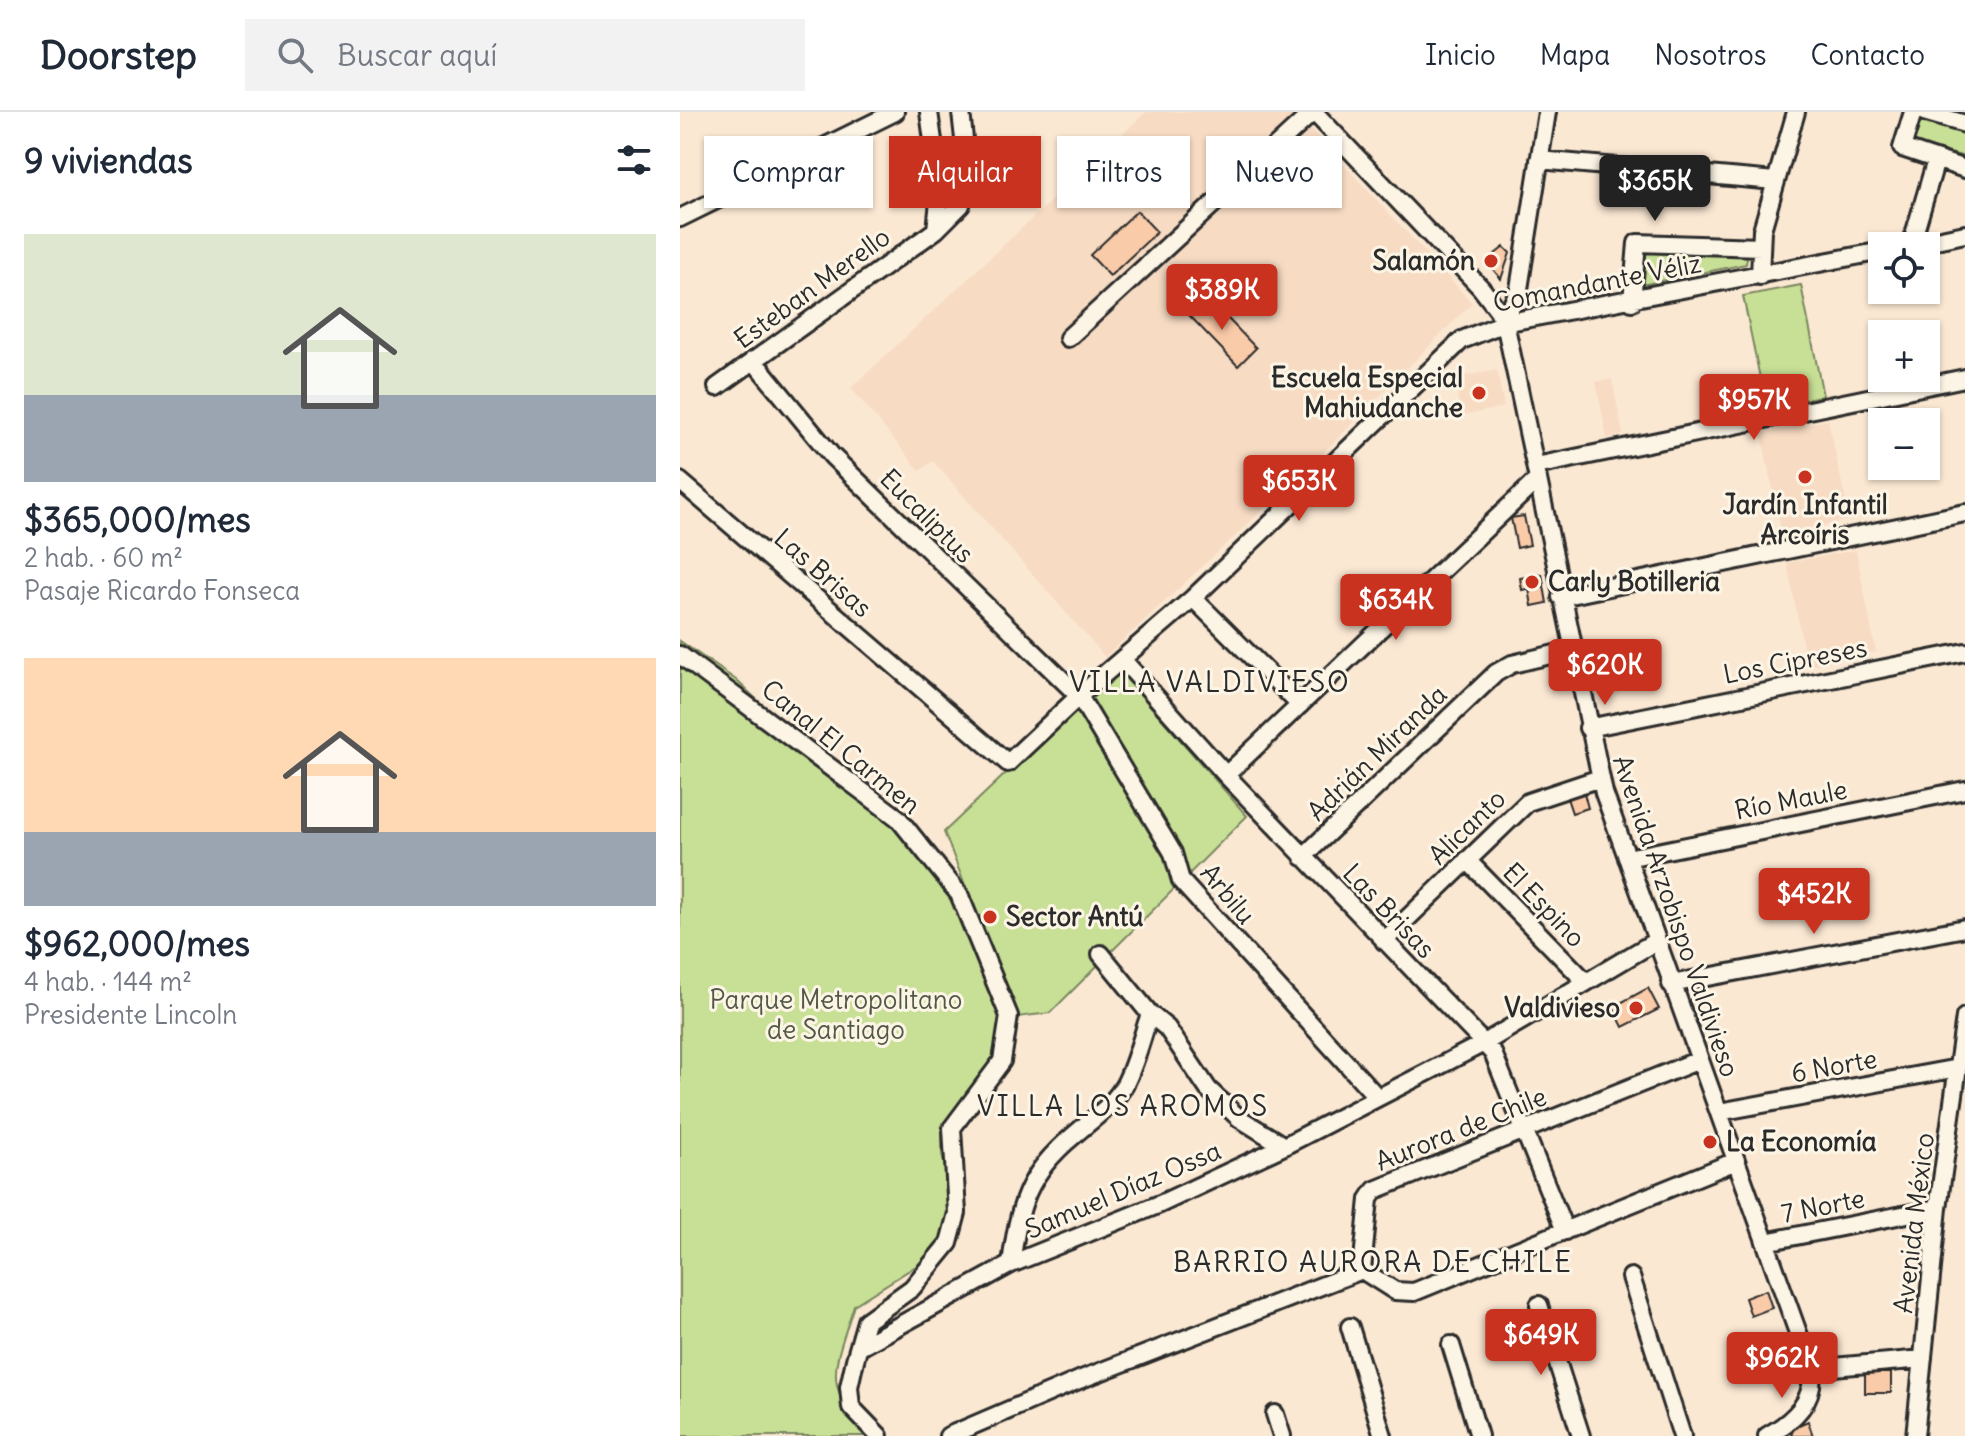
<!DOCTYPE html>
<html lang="es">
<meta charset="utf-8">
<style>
body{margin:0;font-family:Delius,sans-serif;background:#f2f2f3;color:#1f2937;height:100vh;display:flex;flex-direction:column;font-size:30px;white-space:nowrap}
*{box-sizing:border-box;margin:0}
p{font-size:26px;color:#747a83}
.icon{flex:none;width:44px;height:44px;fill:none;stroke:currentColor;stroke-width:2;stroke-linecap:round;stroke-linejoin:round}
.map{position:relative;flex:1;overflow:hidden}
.drawer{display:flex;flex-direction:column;background:#fff;width:680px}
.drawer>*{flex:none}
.banner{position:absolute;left:24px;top:24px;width:760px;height:72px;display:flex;gap:16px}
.fabs{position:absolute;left:1188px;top:120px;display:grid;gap:16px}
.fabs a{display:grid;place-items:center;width:72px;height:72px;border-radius:0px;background:#fff;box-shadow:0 2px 6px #0004;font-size:40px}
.price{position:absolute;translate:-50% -68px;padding:0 18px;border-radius:8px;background:#c8321e;color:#fff;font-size:26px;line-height:52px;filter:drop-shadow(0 2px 4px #0008)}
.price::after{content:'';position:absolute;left:50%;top:48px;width:24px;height:18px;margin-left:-12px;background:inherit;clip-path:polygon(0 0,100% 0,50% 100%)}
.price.current{background:#222;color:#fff}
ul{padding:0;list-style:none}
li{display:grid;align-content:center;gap:16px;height:424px;padding:0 24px}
li span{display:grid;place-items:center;height:248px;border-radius:0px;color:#555}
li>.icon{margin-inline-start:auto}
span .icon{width:144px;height:144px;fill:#fffc;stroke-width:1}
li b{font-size:34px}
h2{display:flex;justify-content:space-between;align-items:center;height:96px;padding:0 24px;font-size:34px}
.tag{padding:0 28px;border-radius:0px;background:#fff;box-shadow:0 2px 6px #0004;font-size:28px;line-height:72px}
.tag.current{background:#c8321e;color:#fff}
header{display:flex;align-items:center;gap:48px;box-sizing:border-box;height:112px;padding:0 40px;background:#fff;border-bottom:2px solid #e0e1e3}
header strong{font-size:38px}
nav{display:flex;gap:44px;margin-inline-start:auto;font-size:28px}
.search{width:560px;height:72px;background:#f2f2f3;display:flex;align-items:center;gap:20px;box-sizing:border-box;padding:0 28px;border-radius:0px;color:#747a83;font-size:30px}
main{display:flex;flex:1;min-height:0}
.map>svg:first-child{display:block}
.built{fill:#f7dbc3}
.green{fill:#c8e096;stroke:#7a8660;stroke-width:2}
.building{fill:#facba9;stroke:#2b2b2b;stroke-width:2}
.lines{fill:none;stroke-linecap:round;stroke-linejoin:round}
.minor-casing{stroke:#2b2b2b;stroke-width:22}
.minor{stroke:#fcf5e5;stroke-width:16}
.poi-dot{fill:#c8321e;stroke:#fcf5e5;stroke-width:3}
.labels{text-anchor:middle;stroke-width:6;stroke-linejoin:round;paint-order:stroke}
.poi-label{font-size:26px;font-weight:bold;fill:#2b2b2b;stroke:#fcf5e5;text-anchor:end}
.street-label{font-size:26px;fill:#2b2b2b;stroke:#fcf5e5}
.park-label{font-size:26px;fill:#525846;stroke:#fcf5e5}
.neighbourhood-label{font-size:28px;letter-spacing:2px;fill:#2b2b2b;stroke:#fcf5e5}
</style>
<header>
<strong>Doorstep</strong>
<div class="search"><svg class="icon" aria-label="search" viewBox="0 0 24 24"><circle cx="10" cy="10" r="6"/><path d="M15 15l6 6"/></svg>Buscar aquí</div>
<nav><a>Inicio</a><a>Mapa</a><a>Nosotros</a><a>Contacto</a></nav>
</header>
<main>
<section class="drawer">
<h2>9 viviendas<svg class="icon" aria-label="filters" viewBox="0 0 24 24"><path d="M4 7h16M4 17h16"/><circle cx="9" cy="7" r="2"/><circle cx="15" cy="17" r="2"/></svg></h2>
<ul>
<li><span style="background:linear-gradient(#dfe7d0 65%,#9aa5b1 0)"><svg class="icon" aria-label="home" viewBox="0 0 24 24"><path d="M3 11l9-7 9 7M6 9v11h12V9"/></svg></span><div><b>$365,000/mes</b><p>2 hab. · 60 m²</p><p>Pasaje Ricardo Fonseca</p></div></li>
<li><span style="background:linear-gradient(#ffd9b3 70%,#9aa5b1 0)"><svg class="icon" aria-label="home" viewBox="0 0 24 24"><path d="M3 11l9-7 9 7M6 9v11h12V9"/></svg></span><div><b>$962,000/mes</b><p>4 hab. · 144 m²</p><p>Presidente Lincoln</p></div></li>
</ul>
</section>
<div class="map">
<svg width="1285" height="1324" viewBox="0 0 1285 1324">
<rect width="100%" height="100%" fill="#fbe8d3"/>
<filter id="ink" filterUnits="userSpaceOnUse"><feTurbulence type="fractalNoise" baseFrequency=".0125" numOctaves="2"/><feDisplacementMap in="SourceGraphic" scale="16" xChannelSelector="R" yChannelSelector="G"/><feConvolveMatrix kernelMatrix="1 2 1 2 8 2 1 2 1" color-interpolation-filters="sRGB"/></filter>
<g filter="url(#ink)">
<!-- built -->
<path class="built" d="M466,0H615L792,191L633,351L425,545L253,349L240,359L171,276Z
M817,258L824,295L781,304L774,266Z
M932,267L943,323L927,326L916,270Z
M1148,308L1170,408L1102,422L1081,321Z
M1176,438L1196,540L1127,554L1107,451Z"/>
<!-- green -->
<path class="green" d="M1240,10L1285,22V45L1234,31Z
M960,136L1068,139L1066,152L956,174Z
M1121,173L1143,284L1086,295L1063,184Z
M0,529L56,568L235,735L275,790L325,908L319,947L262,1019V1042L271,1083L268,1114L247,1147L174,1193C154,1257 141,1270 188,1324H0Z
M437,556L567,704L370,901L337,905L264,720Z"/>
<!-- building -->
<path class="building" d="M457,99L477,120L430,164L410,143Z
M824,135L830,141L821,167L806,149Z
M527,185L576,236L558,254L509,203Z
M844,404L850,433L837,436L831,406Z
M862,462L864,474L842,478L840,466Z
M864,474L867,491L852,494L849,477Z
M904,681L908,696L892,701L887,686Z
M968,876L979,897L943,915L933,895Z
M1086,1178L1092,1196L1071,1204L1065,1186Z
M1185,1261H1211V1281H1185Z
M1128,1309L1133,1324H1111L1114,1315Z"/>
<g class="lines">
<defs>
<path id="minor" d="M249,0L260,79L256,118
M634,0L801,176L818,198L827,220L924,681L1131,1257C1136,1289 1113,1309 1087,1324
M1233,0L1222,36L1285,57
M1244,0L1285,12
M859,48L1095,69
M0,106L215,0
M1231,133L1256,48
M1227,134L1285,122
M1080,164L1082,118L1116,0
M952,190L957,131L1081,135
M824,211L839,177L867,0
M388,226L633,0
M73,248L152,344L399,584L493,741L501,769L697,985
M37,275L256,118L281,93L288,63L281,0
M856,354L1285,266
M0,369L328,651L399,584L513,486L782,228L824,211L1202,139
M881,485L1285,401
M513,486L620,593
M0,543L218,706L279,782L329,904L322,949L272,1016L277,1101L269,1131L232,1176L186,1209L175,1248L169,1275L171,1295L199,1324
M442,547L546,663L813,941L885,1119
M908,616L1285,540
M546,663L858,367
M623,745L816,561L832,552L892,538
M947,746L1285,678
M787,748L906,870
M704,829L848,690L920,666
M421,842L470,902L487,916L528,977L559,1006L604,1034
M991,872L1285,816
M1039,1000L1278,956
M1085,1130L1258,1096
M331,1152C339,1094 346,1063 393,1024C412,1007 433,994 445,972C456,951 462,924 470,902
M682,1158L689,1087L695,1078L1019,948
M682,1158L715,1179L734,1180L1056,1049
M951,1165L1002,1324
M859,1193L901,1324
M670,1215L703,1324
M771,1233L799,1324
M182,1234L331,1152L480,1092L604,1034L804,931L976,829
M1131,1257L1243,1247
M595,1302L602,1324
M268,1324L399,1268L682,1158
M1235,1324L1258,1096L1285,905"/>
</defs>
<!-- minor casing -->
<use href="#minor" class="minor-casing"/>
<!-- minor -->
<use href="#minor" class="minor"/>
</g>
</g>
<!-- markers -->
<g class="poi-dot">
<circle cx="811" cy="149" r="8"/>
<circle cx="799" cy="281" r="8"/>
<circle cx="1125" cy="365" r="8"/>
<circle cx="852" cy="470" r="8"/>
<circle cx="310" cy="805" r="8"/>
<circle cx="956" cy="896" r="8"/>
<circle cx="1030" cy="1030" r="8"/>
</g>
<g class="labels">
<!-- poi labels -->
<g class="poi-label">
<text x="795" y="158">Salamón</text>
<text x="783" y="275">Escuela Especial<tspan x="783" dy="30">Mahiudanche</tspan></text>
<text x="1125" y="402" text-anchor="middle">Jardín Infantil<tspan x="1125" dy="30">Arcoíris</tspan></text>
<text x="868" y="479" text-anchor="start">Carly Botilleria</text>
<text x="326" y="814" text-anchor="start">Sector Antú</text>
<text x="940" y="905">Valdivieso</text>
<text x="1046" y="1039" text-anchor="start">La Economía</text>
</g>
<!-- street labels -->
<g class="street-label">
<text transform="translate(917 171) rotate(-11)" y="9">Comandante Véliz</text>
<text transform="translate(132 176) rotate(-36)" y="9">Esteban Merello</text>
<text transform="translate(247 404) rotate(45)" y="9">Eucaliptus</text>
<text transform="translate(143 461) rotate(41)" y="9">Las Brisas</text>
<text transform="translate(1115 549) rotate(-11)" y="9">Los Cipreses</text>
<text transform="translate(161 635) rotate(39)" y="9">Canal El Carmen</text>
<text transform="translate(697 641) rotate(-44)" y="9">Adrián Miranda</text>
<text transform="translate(1111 688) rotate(-11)" y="9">Río Maule</text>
<text transform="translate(787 715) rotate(-44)" y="9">Alicanto</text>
<text transform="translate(548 782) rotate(50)" y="9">Arbilu</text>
<text transform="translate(864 793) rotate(46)" y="9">El Espino</text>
<text transform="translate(709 799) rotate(46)" y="9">Las Brisas</text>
<text transform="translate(996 804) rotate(71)" y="9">Avenida Arzobispo Valdivieso</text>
<text transform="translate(1154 954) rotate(-10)" y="9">6 Norte</text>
<text transform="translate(781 1017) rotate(-22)" y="9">Aurora de Chile</text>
<text transform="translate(443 1078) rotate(-23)" y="9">Samuel Díaz Ossa</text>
<text transform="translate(1143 1094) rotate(-11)" y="9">7 Norte</text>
<text transform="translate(1234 1111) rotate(-83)" y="9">Avenida México</text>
</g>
<!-- park labels -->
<g class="park-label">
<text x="156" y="897">Parque Metropolitano<tspan x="156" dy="30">de Santiago</tspan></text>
</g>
<!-- neighbourhood labels -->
<g class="neighbourhood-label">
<text x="530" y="580">VILLA VALDIVIESO</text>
<text x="443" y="1004">VILLA LOS AROMOS</text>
<text x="693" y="1160">BARRIO AURORA DE CHILE</text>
</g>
</g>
</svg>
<div class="fabs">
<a><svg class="icon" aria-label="locate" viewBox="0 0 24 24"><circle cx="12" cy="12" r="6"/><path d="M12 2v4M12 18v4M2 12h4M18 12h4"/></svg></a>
<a>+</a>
<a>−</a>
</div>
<b class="price current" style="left:975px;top:111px">$365K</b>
<b class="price" style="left:542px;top:220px">$389K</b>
<b class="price" style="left:1074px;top:330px">$957K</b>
<b class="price" style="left:619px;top:411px">$653K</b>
<b class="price" style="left:716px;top:530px">$634K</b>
<b class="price" style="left:925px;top:595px">$620K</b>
<b class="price" style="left:1134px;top:824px">$452K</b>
<b class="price" style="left:861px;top:1265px">$649K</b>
<b class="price" style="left:1102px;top:1288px">$962K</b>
<div class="banner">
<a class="tag">Comprar</a>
<a class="tag current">Alquilar</a>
<a class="tag">Filtros</a>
<a class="tag">Nuevo</a>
</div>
</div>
</main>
